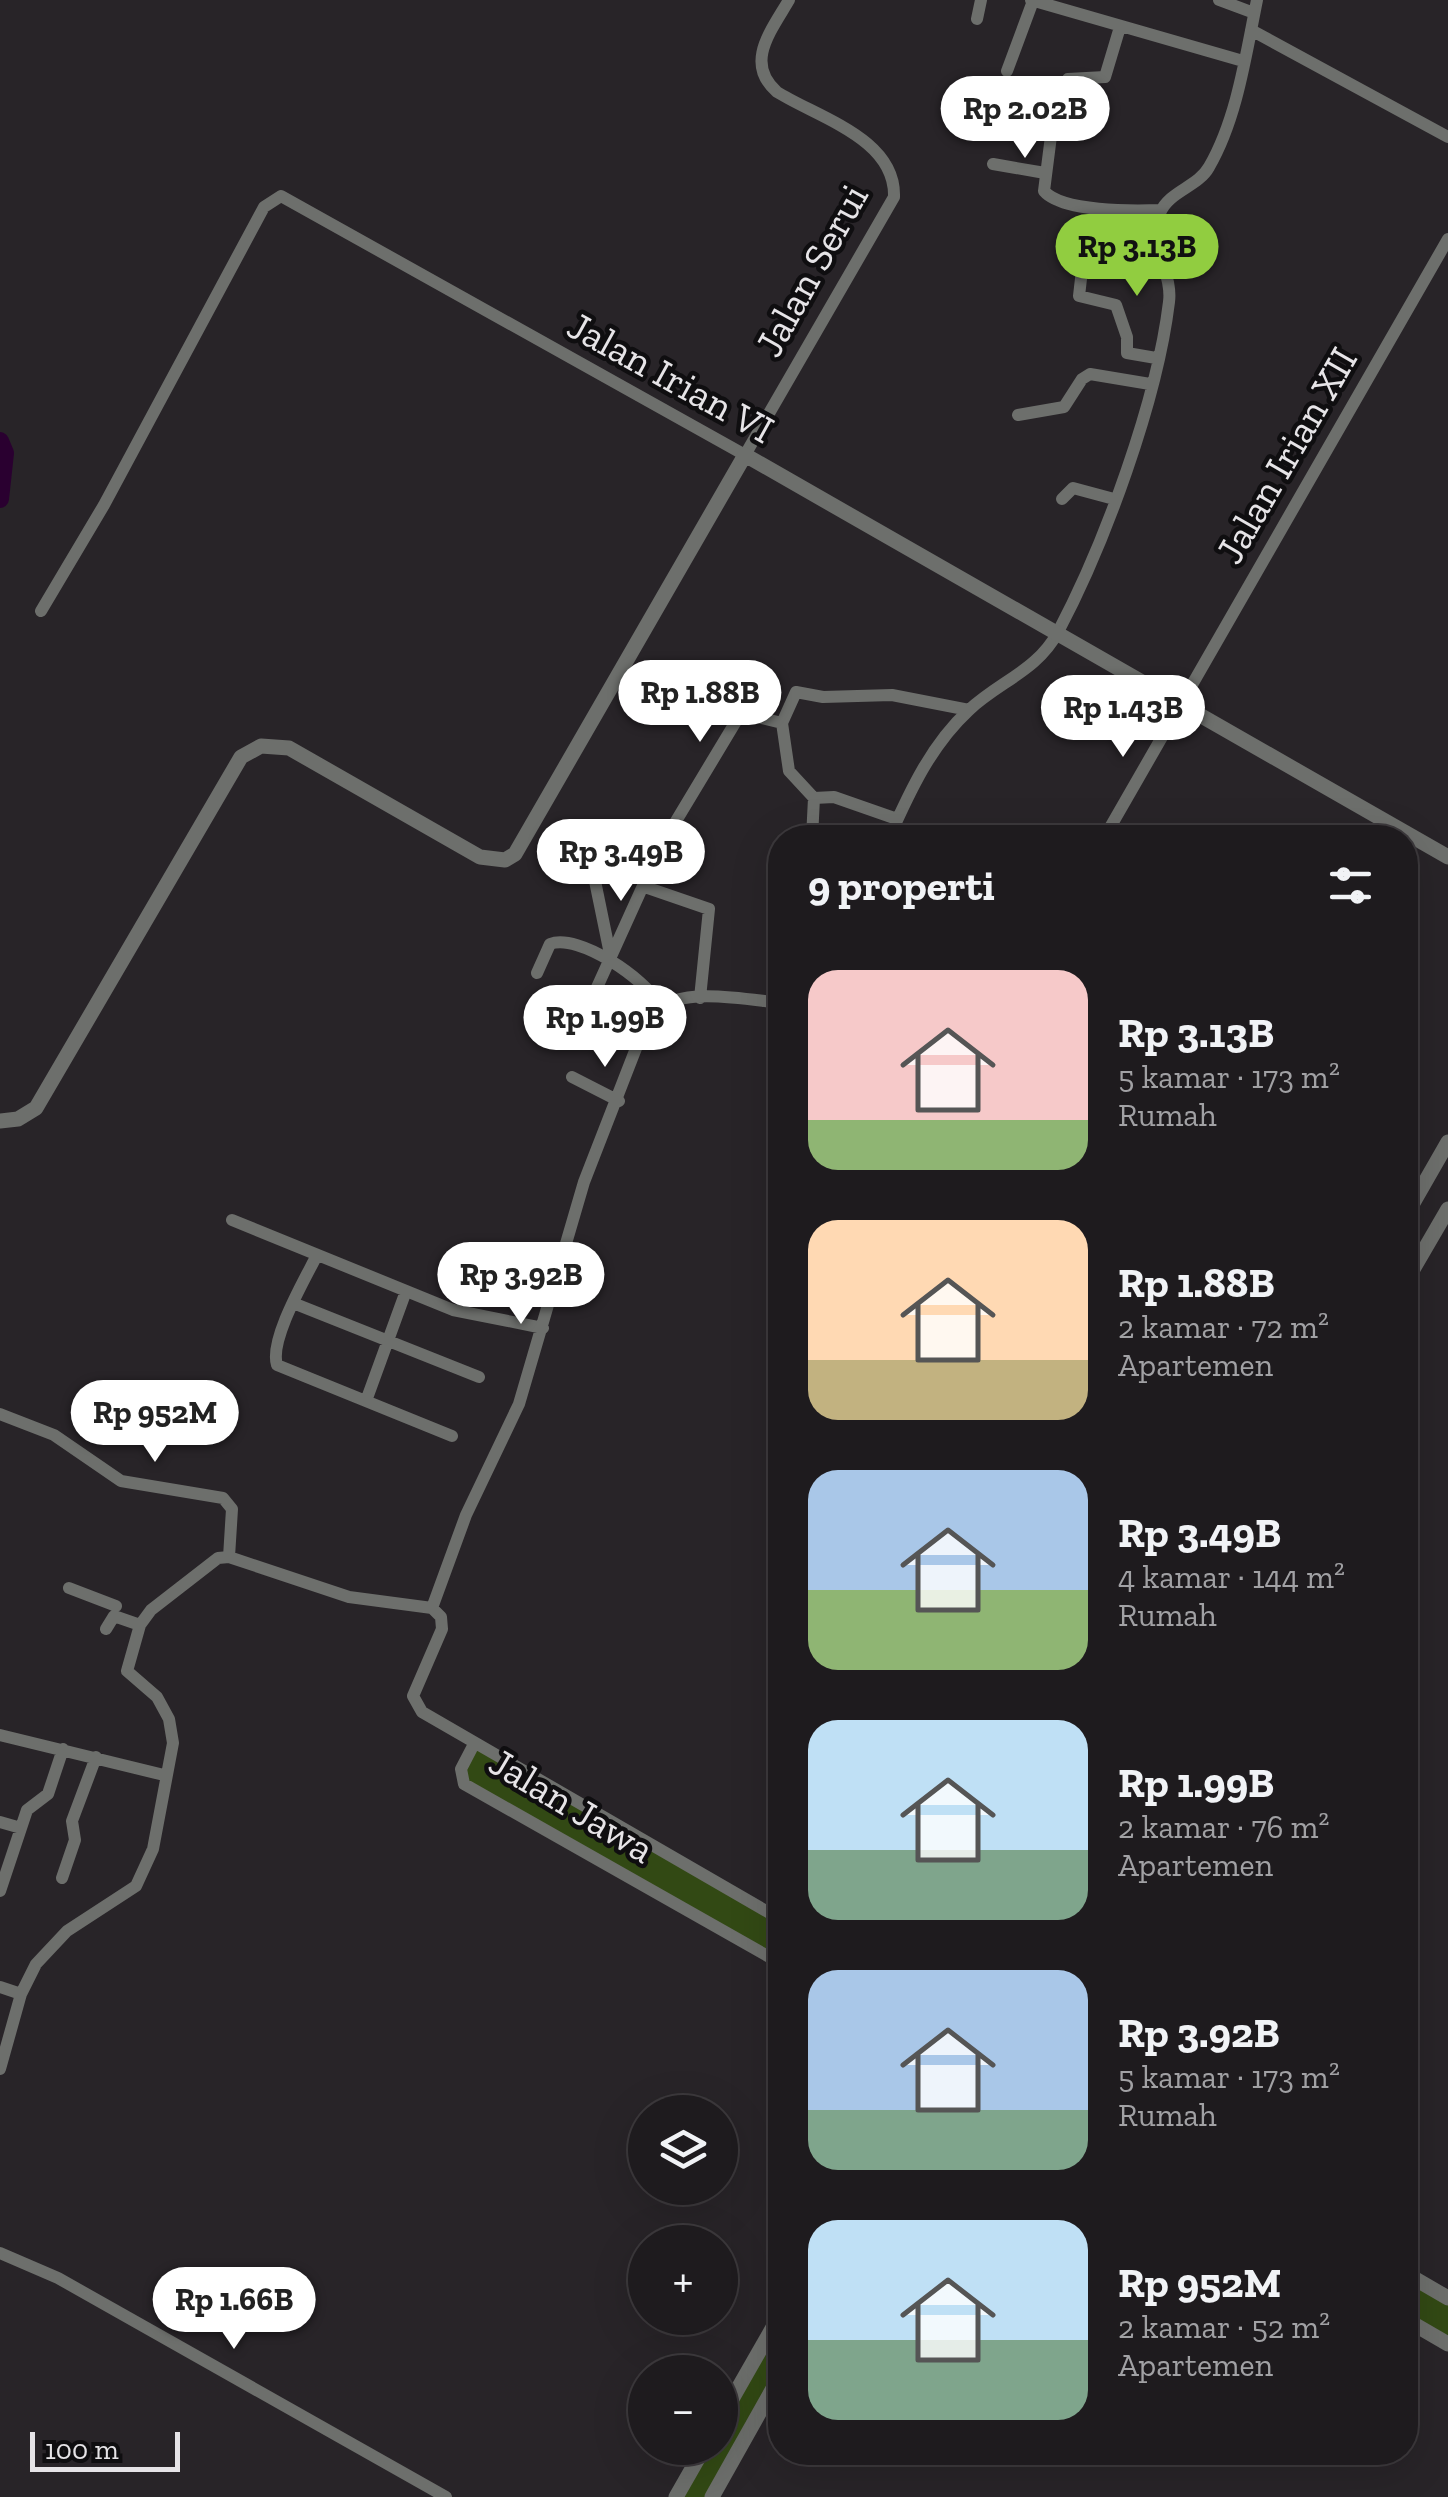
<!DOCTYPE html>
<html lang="id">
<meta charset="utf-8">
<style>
body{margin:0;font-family:"Zilla Slab",serif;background:#262427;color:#f1f3f6;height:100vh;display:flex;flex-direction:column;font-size:38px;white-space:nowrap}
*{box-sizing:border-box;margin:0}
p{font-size:32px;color:#a1a1a4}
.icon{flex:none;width:55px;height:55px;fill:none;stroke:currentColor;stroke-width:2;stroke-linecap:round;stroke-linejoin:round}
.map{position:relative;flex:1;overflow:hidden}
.sheet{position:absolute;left:768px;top:825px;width:650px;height:1640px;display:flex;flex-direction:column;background:#1e1b1e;border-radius:40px;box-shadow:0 10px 40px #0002,0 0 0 2px #3c393c}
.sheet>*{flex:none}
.buttons{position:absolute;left:628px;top:2095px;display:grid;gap:20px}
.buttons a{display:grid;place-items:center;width:110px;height:110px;border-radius:50%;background:#1e1b1e;box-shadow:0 10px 40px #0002,0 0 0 2px #3c393c;font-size:50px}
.scale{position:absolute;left:30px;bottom:25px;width:150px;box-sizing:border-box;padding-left:10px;border:5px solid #e6e4e7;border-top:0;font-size:28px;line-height:35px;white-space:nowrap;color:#e6e4e7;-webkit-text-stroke:8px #0f0e10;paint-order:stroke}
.price{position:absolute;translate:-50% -85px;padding:0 22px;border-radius:35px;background:#fff;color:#222;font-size:32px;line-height:65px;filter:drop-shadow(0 2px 5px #0008)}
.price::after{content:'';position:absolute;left:50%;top:60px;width:30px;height:22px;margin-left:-15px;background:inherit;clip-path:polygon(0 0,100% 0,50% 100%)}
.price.selected{background:#91cd40;color:#111}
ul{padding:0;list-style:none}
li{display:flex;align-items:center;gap:30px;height:250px;padding:0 40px}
li span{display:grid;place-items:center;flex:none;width:280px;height:200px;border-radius:30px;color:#555}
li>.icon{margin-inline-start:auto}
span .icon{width:120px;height:120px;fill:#fffc;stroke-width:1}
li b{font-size:42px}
h2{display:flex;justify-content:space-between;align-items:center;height:120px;padding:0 40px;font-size:42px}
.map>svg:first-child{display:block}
.green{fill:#324914}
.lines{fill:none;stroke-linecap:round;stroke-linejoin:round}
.river{stroke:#2a0030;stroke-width:18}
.minor{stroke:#6d6f6c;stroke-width:12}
.tertiary{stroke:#6d6f6c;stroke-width:15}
.labels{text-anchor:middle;stroke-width:9;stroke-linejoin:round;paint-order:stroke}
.street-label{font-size:40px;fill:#e6e4e7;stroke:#0f0e10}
</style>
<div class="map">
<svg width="1448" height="2497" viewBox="0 0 1448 2497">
<rect width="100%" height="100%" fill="#282428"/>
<!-- green -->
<path class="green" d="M474,1744L780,1918V1963L464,1784L461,1769Z
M1405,2274L1448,2298V2344L1405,2319Z
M780,2315V2376L712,2497H676L704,2448H720V2420Z"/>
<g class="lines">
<!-- river -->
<path class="river" d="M0,441L5,453L0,499"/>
<!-- minor -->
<path class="minor" d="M1031,0L1243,61
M1219,0L1254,13
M977,19L981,0
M1120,27L1105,77L1068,79L1051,136L1044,191C1062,212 1133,211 1161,210
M1251,30L1448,137
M1007,71L1033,1
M993,164L1045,173
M1082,270L1079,296L1116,305L1127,337V353L1156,358
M1018,415L1064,407L1082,379L1090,374L1150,384
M1062,499L1073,488L1114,499
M41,611L104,505L264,207L281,196L745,455L894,197C896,139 819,118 777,92C744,63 771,31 789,0
M741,713L752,671
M782,723L789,771L814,798L812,838
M814,798L834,797L897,819
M889,838C910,791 931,745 969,710C1000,681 1037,671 1058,632C1105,543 1157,401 1169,302C1173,272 1147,244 1160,213C1169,191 1198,187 1209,167C1237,119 1246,54 1257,0
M1104,838L1448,239
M780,855L774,867L780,872
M596,860L595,881L610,954
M645,887L709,909L700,998
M774,924L780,910
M537,973L550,944C579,933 645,979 659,1004
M780,1003C742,999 670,983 647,1020L584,1182L519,1404L466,1515L432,1608L441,1617L442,1629L413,1696L422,1712L780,1919
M575,1036L661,846L741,713L782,723L796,692L823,697L892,695L969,710
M572,1077L619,1101
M232,1220L453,1310L543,1328
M317,1255C305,1279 269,1340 277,1365L452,1436
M293,1303L479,1377
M366,1401L406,1291
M0,1414L54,1435L121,1481L223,1498L232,1509L229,1557
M69,1588L116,1606
M106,1629L114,1616L140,1625
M0,1735L164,1775
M474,1744L461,1769L464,1784L780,1963
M0,1822L21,1828
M62,1878L75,1840L72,1821L96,1757
M0,1891L27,1810L48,1794L63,1749
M0,1987L21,1994
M0,2069L21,1994L36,1964L67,1931L136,1886L153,1849L173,1743L169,1719L157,1697L127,1671L140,1625L151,1610L218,1558L229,1557L349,1597L432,1608
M0,2253L58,2278L446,2497"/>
<!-- tertiary -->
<path class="tertiary" d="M0,1121L18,1119L36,1108L241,757L261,746L289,748L480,857L505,860L515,854L745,455L1448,857
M1405,1217L1448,1142
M1405,1283L1448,1209
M1405,2273L1448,2298
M1405,2319L1448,2344
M720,2420L780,2315
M676,2497L704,2448
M712,2497L780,2376"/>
</g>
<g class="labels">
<!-- street labels -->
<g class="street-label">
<text transform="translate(811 270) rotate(-61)" y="14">Jalan Serui</text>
<text transform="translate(671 377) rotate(29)" y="14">Jalan Irian VI</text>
<text transform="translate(1286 455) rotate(-60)" y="14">Jalan Irian XII</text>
<text transform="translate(572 1805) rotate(31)" y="14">Jalan Jawa</text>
</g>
</g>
</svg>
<div class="buttons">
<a><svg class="icon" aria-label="layers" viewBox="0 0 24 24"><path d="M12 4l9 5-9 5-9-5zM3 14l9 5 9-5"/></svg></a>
<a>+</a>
<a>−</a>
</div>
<div class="scale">100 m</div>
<b class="price" style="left:1025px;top:161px">Rp 2.02B</b>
<b class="price selected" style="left:1137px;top:299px">Rp 3.13B</b>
<b class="price" style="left:700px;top:745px">Rp 1.88B</b>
<b class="price" style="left:1123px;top:760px">Rp 1.43B</b>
<b class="price" style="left:621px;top:904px">Rp 3.49B</b>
<b class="price" style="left:605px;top:1070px">Rp 1.99B</b>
<b class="price" style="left:521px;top:1327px">Rp 3.92B</b>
<b class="price" style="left:155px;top:1465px">Rp 952M</b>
<b class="price" style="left:234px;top:2352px">Rp 1.66B</b>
<section class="sheet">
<h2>9 properti<svg class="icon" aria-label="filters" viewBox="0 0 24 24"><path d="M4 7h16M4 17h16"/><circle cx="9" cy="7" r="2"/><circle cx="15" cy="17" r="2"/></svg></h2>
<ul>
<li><span style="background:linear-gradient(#f6c9c9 75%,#8fb573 0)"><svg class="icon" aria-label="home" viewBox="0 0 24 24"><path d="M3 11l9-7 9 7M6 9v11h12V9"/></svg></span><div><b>Rp 3.13B</b><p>5 kamar · 173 m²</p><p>Rumah</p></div></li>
<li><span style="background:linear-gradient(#ffd9b3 70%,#c2b280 0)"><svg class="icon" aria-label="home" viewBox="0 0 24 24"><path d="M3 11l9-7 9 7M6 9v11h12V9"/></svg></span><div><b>Rp 1.88B</b><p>2 kamar · 72 m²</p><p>Apartemen</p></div></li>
<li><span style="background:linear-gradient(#a9c7e8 60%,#8fb573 0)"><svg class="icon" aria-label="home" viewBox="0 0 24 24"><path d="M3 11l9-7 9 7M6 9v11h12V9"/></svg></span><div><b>Rp 3.49B</b><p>4 kamar · 144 m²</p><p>Rumah</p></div></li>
<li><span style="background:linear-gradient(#bfe0f5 65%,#7fa58c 0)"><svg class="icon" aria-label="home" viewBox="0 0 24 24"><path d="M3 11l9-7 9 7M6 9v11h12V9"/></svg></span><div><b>Rp 1.99B</b><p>2 kamar · 76 m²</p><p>Apartemen</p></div></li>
<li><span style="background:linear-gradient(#a9c7e8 70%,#7fa58c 0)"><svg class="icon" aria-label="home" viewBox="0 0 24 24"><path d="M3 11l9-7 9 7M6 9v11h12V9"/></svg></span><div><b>Rp 3.92B</b><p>5 kamar · 173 m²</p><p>Rumah</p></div></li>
<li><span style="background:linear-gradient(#bfe0f5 60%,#7fa58c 0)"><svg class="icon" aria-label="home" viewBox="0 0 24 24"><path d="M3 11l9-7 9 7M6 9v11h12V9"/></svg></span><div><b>Rp 952M</b><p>2 kamar · 52 m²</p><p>Apartemen</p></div></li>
</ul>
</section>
</div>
